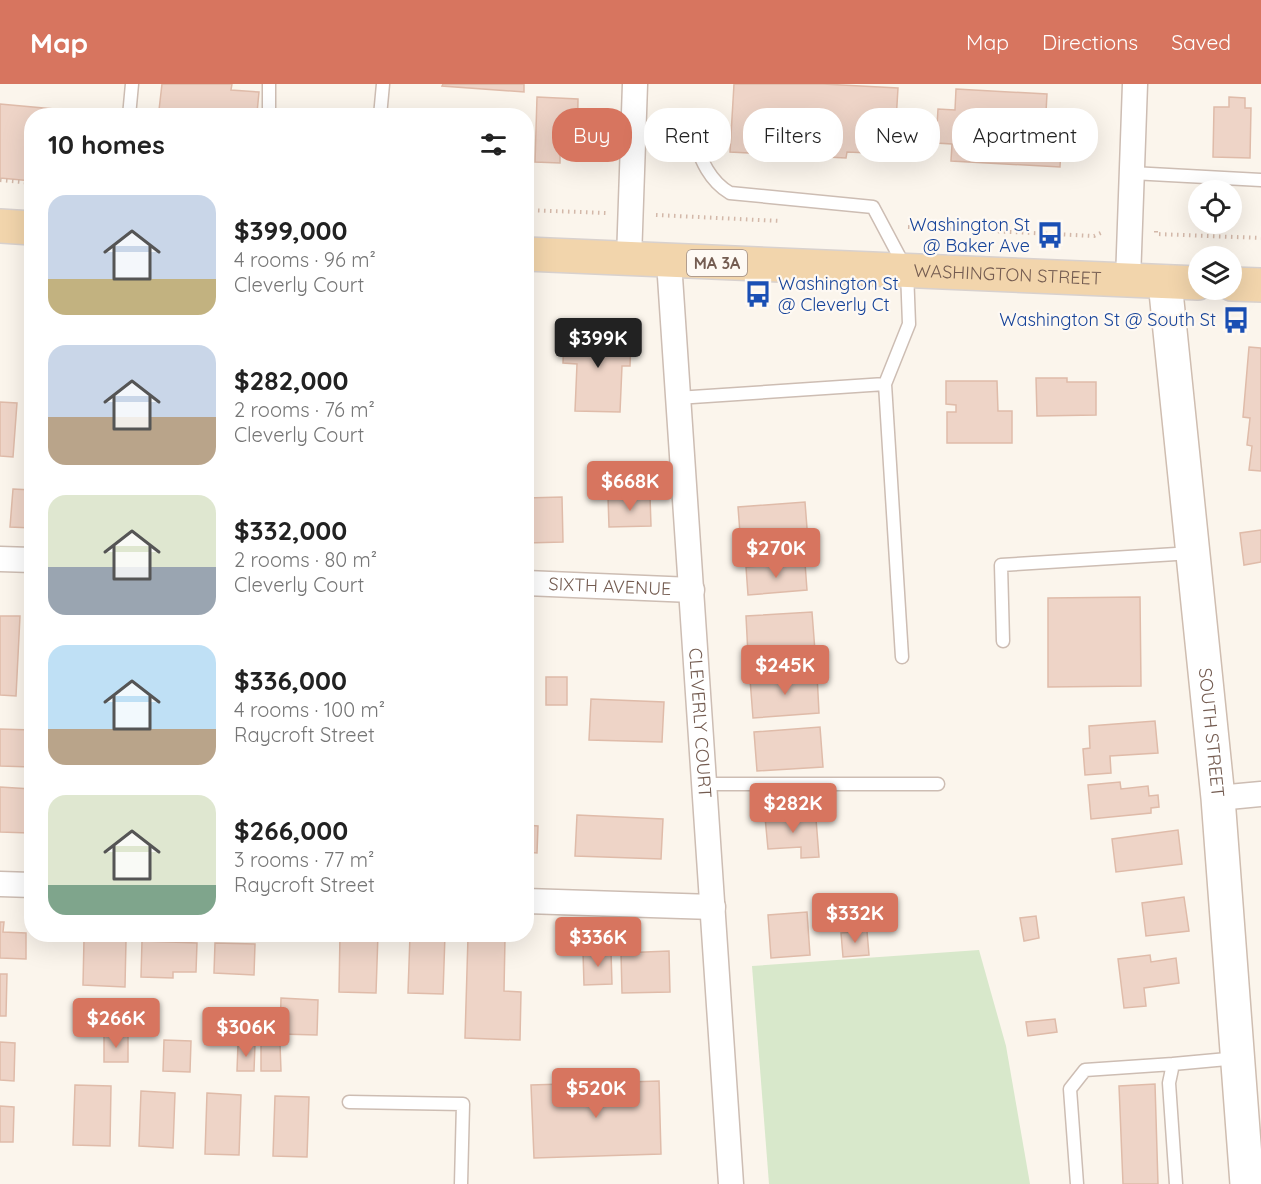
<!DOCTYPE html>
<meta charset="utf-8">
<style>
body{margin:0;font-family:Quicksand,sans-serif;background:#f2f2f2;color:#222;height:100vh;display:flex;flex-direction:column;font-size:22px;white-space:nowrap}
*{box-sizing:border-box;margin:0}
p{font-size:20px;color:#767676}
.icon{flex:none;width:33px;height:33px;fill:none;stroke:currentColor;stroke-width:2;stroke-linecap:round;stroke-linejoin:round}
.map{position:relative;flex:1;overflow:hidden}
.side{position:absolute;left:24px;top:24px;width:510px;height:834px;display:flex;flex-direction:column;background:#fff;border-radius:24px;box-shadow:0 6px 24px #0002}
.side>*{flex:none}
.guide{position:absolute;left:552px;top:24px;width:570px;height:54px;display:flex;gap:12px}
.tools{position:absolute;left:1188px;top:96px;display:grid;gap:12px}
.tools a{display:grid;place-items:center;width:54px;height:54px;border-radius:50%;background:#fff;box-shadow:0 6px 24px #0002;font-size:30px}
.price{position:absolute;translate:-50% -51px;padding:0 14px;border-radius:6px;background:#d7755f;color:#fff;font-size:20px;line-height:39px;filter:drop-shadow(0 2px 3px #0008)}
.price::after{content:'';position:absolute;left:50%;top:36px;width:18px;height:14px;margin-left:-9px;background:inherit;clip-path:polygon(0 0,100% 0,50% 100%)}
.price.on{background:#222;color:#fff}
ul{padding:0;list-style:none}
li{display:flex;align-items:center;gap:18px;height:150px;padding:0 24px}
li span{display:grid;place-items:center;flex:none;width:168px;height:120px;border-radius:18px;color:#555}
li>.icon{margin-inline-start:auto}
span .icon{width:72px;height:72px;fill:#fffc;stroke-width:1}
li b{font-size:26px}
h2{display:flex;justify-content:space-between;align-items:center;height:72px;padding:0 24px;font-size:26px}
.chip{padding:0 21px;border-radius:24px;background:#fff;box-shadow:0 6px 24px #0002;font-size:21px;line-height:54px}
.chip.on{background:#d7755f;color:#fff}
header{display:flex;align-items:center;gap:36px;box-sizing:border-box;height:84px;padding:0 30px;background:#d7755f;color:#fff}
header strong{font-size:28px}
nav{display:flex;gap:33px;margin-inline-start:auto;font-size:21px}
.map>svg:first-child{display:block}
.green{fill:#d8e8cb}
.building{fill:#eed4c7;stroke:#dfbba9;stroke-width:1.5}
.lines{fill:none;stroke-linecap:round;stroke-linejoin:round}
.service-casing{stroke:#cdbdb3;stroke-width:15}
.minor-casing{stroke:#cdbdb3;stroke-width:27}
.secondary-casing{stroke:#cfbdb0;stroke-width:36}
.primary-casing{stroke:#d8d1ce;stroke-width:36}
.path{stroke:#d3b8a9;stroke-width:4;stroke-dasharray:1.5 4.5;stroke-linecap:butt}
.service{stroke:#fff;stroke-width:12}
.minor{stroke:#fff;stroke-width:24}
.secondary{stroke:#fff;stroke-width:33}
.primary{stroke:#f2d5ac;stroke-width:33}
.labels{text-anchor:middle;stroke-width:4.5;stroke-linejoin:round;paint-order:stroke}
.shield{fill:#fef9f3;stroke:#9d8b82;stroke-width:1.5}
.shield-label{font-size:16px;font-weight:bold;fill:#745c51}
.transit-label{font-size:18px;fill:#164399;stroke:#fef9f3;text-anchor:end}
.street-label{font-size:18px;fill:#745c51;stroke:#fef9f3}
</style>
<header>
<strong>Map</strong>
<nav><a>Map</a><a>Directions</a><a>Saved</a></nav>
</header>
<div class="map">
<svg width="1261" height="1100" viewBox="0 0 1261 1100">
<rect width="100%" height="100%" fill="#fbf5ec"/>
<!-- green -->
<path class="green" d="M979,866L1006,962L1030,1100H769L752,882Z"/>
<!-- building -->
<path class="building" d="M162,0H232L231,6L259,8L257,29L229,26V32H215L159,26Z
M443,0H524V8L442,2Z
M734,0H823L898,4L894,70L847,68L846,74L730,68Z
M956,5L1047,10L1045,46L1062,47L1060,83L951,77L952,60L936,59L938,25L955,26Z
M537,13L578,15L577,70L560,69V79L535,78Z
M1229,13L1245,14V24H1251L1250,74L1213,73L1214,23H1229Z
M0,20L65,26L64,32H32V97L0,94Z
M564,249L631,252L630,282H622L620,328L575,327L577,280L563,279Z
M1249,263L1261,264V387L1249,386L1252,362L1247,361L1250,334L1243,333Z
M1036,294H1067V298H1096V331L1037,332Z
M946,297H997L998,327H1012V359H947V328H956V321L946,320Z
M0,318L17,319L13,373L0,372Z
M13,405L32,406V444L10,443Z
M650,412L651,442L609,443L608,413Z
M562,413L563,458L526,459V414Z
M805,418L808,457L741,462L738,423Z
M1261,446V478L1244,481L1240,449Z
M805,479L807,506L748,511L746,483Z
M1140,513L1141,602L1048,603V514Z
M812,528L815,567L748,571L746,532Z
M0,532H20L16,612L0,611Z
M526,542H532L529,600H526Z
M817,590L819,629L753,634L750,595Z
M546,593H567V621H546Z
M591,615L664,618L662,658L589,656Z
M526,623H533V649H526Z
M1155,637L1158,669L1110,672L1111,689L1085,691L1083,665L1090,664L1089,642Z
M820,643L823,683L757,687L754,648Z
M0,645L32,646V683L0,682Z
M1120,698L1121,705L1148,702L1149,712L1158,711L1159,723L1151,724V729L1091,735L1088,701Z
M0,703L31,705L29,749L0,748Z
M804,730L805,735H816L819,773L801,774V763L768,765L765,733Z
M577,731L663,735L661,775L575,772Z
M526,741L538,742L537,769L526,768Z
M1178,746L1182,780L1116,788L1112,755Z
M1184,813L1189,847L1146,852L1142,819Z
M807,828L810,871L771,874L768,831Z
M1036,832L1039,854L1024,857L1020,834Z
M0,838H4L3,848L26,849V875L0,874Z
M867,847L869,871L843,873L841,849Z
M340,850H378L376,909L339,908Z
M410,851H445L443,910L408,909Z
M468,853L505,854L504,907L521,908L520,956L465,954Z
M84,855L126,856L125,903L83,901Z
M142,857L197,859L196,888H173V894L141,893Z
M215,859L255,860L254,891L214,889Z
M611,867L612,900L584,901L583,868Z
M669,867L670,908L622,909L621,869Z
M1150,871L1151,878L1176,874L1179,899L1144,904L1146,922L1124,924L1118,875Z
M0,890H7L6,932H0Z
M281,914L318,916L317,951L280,950Z
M1055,935L1057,948L1028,952L1026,938Z
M104,952H128V978H104Z
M164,956L191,957L190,988L163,987Z
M0,958L15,959L14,997L0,996Z
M238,960H255L254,987H237Z
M261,960H280L281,987H261Z
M659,997L661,1070L534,1074L531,1001Z
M1155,1000L1158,1100H1123L1119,1002Z
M75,1001L111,1002L110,1062L73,1061Z
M141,1007L175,1009L173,1064L139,1062Z
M207,1009L241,1011L239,1071L205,1070Z
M275,1012L309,1013L307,1073L273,1072Z
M0,1022L14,1023L13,1058H0Z"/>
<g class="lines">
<defs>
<path id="service" d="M269,0V32
M129,32L132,0
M380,32L383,0
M634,48L693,54C701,75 709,97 730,109L873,123L907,187L909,240L885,300L902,573
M1132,89L1261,96
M677,314L885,300
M1003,557L1001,481L1192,469
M705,700H938
M349,1018L463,1020L461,1100
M1077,1100L1070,1005L1085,986L1173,980
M1176,1100L1169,999L1173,980L1238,974"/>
<g id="minor">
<path d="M629,175L635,0"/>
<path id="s1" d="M669,178L731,1100"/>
<path d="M1128,196L1135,0"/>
<path d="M0,475L32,476"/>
<path id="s2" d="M526,499L692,506"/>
<path d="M1218,714L1261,710"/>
<path d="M0,800L32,801"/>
<path d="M526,817L713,823"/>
</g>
<g id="secondary">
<path id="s3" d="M1165,198L1218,714L1247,1100"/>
</g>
<g id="primary">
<path d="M0,142L32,144"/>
<path id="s4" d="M526,170L1198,199"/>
<path d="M1232,200L1261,201"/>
</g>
</defs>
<!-- service casing -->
<use href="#service" class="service-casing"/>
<!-- minor casing -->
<use href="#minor" class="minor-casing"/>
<!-- secondary casing -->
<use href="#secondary" class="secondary-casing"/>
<!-- primary casing -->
<use href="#primary" class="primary-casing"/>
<!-- path -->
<path class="path" d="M0,96L32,99
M526,126L606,129
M656,131L780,137
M908,143L1094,152L1103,148
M1156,147V150L1261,154"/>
<!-- service -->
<use href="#service" class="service"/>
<!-- minor -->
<use href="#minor" class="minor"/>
<!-- secondary -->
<use href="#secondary" class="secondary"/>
<!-- primary -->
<use href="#primary" class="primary"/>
</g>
<!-- icons -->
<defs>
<symbol id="bus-bare" viewBox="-9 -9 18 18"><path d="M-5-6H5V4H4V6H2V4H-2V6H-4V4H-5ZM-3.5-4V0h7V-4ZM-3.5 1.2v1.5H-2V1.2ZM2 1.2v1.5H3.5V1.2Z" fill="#1a4fb4" stroke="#fef9f3" stroke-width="2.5" paint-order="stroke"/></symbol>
</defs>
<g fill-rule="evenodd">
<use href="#bus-bare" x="1031" y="132" width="38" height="38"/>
<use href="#bus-bare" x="739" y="191" width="38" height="38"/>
<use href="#bus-bare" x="1217" y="217" width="38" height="38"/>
</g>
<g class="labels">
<!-- shield labels -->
<rect class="shield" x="687" y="166" width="60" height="26" rx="4.5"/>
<g class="shield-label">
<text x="717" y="185">MA 3A</text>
</g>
<!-- transit labels -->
<g class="transit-label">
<text x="1030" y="147">Washington St<tspan x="1030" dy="21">@ Baker Ave</tspan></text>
<text x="778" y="206" text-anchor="start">Washington St<tspan x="778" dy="21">@ Cleverly Ct</tspan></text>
<text x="1216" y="242">Washington St @ South St</text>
</g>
<!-- street labels -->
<g class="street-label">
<text dy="6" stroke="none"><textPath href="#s4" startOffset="482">WASHINGTON STREET</textPath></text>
<text dy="6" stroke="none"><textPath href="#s2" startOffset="84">SIXTH AVENUE</textPath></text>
<text dy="6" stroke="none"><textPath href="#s1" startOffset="462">CLEVERLY COURT</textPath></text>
<text dy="6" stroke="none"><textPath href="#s3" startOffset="453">SOUTH STREET</textPath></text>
</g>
</g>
</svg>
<div class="tools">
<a><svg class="icon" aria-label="locate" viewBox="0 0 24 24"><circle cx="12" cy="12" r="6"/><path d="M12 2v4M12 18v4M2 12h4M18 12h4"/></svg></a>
<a><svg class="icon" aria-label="layers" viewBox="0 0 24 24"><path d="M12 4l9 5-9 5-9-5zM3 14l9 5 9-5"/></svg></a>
</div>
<b class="price on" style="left:598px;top:285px">$399K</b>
<b class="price" style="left:630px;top:428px">$668K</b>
<b class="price" style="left:776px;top:495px">$270K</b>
<b class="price" style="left:785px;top:612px">$245K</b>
<b class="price" style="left:793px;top:750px">$282K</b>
<b class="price" style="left:855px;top:860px">$332K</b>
<b class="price" style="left:598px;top:884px">$336K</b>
<b class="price" style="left:116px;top:965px">$266K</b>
<b class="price" style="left:246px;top:974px">$306K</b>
<b class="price" style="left:596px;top:1035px">$520K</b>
<div class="guide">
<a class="chip on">Buy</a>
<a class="chip">Rent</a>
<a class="chip">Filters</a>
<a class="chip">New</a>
<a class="chip">Apartment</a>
</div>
<section class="side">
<h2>10 homes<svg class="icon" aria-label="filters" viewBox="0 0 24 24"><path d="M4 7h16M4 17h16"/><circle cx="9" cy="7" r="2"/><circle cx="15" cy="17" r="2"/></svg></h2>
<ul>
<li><span style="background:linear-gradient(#c9d6e8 70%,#c2b280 0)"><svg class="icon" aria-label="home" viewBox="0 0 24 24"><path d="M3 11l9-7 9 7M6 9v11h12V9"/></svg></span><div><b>$399,000</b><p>4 rooms · 96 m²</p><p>Cleverly Court</p></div></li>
<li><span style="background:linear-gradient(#c9d6e8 60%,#b9a48a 0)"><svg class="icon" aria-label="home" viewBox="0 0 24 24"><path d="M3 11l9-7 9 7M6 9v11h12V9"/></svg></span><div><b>$282,000</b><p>2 rooms · 76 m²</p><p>Cleverly Court</p></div></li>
<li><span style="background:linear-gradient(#dfe7d0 60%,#9aa5b1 0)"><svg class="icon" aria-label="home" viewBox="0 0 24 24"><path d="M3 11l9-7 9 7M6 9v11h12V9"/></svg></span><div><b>$332,000</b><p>2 rooms · 80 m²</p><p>Cleverly Court</p></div></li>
<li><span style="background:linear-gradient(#bfe0f5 70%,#b9a48a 0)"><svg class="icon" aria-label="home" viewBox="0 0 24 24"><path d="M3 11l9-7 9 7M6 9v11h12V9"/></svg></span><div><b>$336,000</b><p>4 rooms · 100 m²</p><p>Raycroft Street</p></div></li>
<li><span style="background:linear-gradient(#dfe7d0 75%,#7fa58c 0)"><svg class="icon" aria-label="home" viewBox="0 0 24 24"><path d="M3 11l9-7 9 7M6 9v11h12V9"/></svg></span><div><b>$266,000</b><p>3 rooms · 77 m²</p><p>Raycroft Street</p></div></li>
</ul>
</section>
</div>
